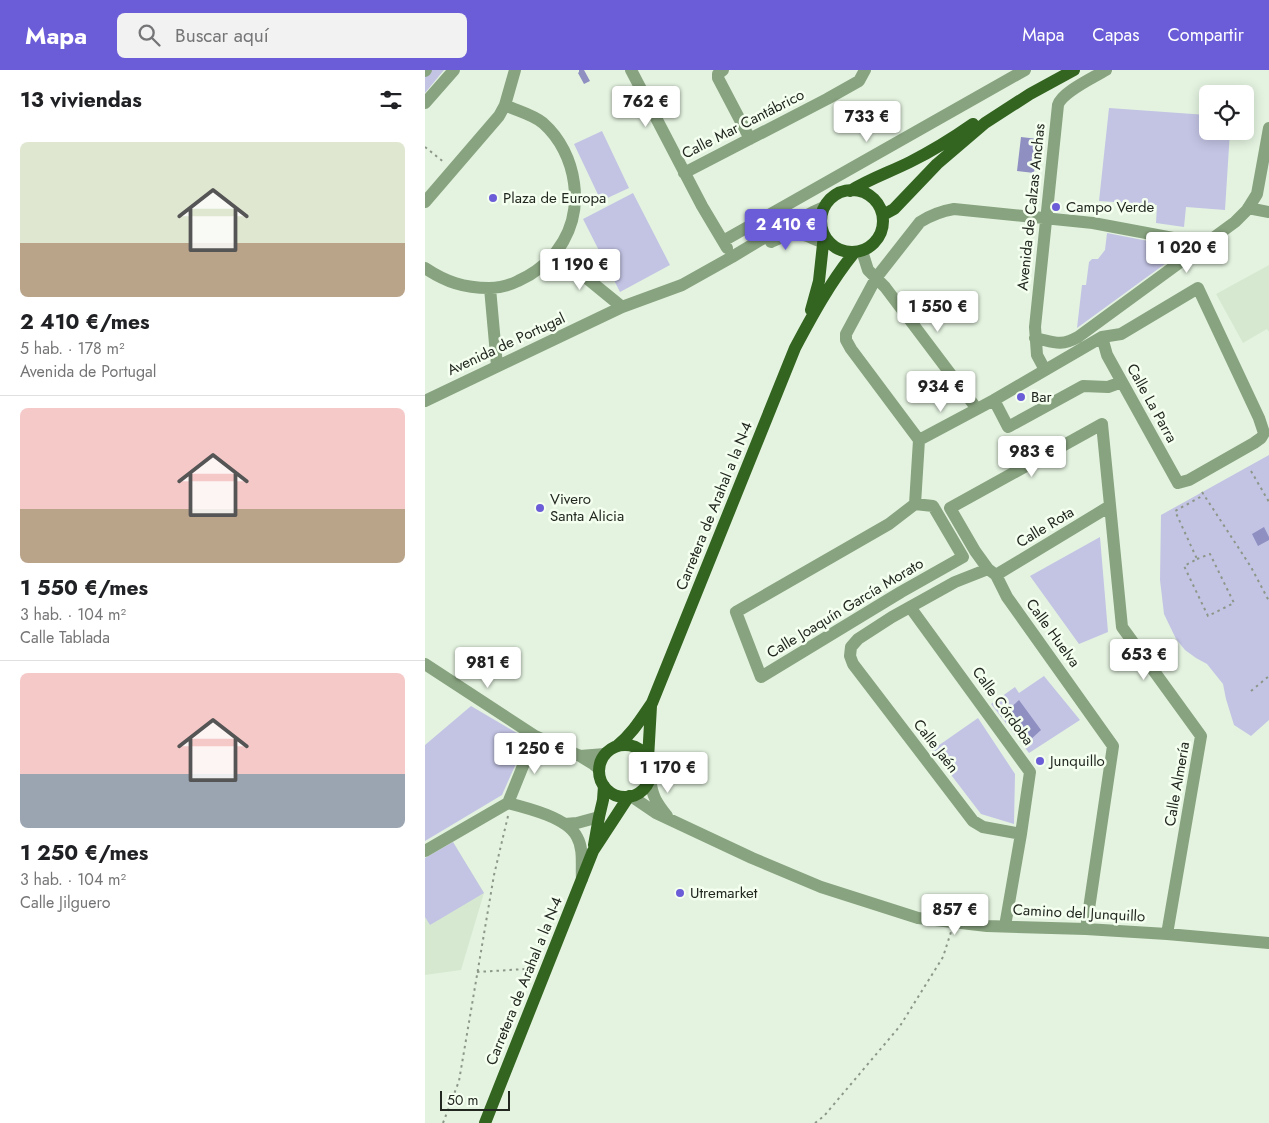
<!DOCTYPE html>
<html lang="es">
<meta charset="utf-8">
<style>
body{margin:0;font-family:Jost,sans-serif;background:#f2f2f2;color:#202124;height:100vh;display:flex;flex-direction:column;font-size:19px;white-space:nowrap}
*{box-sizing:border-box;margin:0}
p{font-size:16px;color:#757577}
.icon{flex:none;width:28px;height:28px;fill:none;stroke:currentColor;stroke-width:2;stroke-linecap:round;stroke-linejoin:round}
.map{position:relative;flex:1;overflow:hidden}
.sheet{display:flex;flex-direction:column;background:#fff;width:425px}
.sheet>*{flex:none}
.buttons{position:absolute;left:774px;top:15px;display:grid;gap:10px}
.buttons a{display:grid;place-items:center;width:55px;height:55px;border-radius:8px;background:#fff;box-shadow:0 2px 12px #0003;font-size:25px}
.scale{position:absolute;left:15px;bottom:12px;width:70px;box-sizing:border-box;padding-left:5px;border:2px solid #222720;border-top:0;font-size:14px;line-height:18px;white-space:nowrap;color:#222720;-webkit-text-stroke:4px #f4fff0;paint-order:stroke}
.price{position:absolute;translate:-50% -42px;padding:0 11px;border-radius:5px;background:#fff;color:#222;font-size:16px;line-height:32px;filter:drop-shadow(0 1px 2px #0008)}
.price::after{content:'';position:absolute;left:50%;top:30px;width:15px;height:11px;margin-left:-8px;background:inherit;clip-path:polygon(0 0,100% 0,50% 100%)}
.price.on{background:#6b5dd7;color:#fff}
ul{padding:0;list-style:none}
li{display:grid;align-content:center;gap:10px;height:265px;padding:0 20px}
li+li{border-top:1px solid #e0e0e0}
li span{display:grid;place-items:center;height:155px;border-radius:8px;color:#555}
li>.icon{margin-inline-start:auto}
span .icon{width:90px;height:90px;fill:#fffc;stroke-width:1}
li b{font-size:21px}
h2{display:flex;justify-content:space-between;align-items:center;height:60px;padding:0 20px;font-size:21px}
header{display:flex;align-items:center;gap:30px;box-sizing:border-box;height:70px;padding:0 25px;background:#6b5dd7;color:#fff}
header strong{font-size:24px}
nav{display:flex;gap:28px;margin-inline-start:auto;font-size:18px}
.search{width:350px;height:45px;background:#f2f2f2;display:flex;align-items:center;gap:12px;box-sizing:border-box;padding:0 18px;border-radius:8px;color:#757577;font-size:19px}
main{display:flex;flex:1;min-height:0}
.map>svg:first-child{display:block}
.built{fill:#d6e9d0}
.green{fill:#c3c4e4}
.water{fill:#8f8fc1}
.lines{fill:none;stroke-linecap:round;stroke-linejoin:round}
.path{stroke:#8c9789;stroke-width:2;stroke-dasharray:2.5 4;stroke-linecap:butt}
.minor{stroke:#88a37f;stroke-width:12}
.major{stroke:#336420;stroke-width:12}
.poi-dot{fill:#6b5dd7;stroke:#f4fff0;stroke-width:2}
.labels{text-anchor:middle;stroke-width:5;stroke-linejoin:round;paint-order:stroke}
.street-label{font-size:15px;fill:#222720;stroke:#f4fff0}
.poi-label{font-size:15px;fill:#222720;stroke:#f4fff0;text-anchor:start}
</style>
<header>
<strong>Mapa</strong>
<div class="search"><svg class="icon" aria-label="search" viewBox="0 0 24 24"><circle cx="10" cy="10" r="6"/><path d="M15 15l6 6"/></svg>Buscar aquí</div>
<nav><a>Mapa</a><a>Capas</a><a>Compartir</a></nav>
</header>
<main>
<section class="sheet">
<h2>13 viviendas<svg class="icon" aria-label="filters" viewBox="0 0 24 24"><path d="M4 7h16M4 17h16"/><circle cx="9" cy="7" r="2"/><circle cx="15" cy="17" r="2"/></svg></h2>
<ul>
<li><span style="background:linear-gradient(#dfe7d0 65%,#b9a48a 0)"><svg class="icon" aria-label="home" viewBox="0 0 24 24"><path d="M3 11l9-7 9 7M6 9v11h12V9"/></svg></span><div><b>2 410 €/mes</b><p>5 hab. · 178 m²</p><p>Avenida de Portugal</p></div></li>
<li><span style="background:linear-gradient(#f6c9c9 65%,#b9a48a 0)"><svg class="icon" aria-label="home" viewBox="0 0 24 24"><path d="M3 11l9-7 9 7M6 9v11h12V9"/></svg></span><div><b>1 550 €/mes</b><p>3 hab. · 104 m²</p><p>Calle Tablada</p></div></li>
<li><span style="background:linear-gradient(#f6c9c9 65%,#9aa5b1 0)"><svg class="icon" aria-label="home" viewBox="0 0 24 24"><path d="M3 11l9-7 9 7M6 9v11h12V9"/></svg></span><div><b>1 250 €/mes</b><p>3 hab. · 104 m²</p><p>Calle Jilguero</p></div></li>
</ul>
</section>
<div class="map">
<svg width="844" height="1053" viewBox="0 0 844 1053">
<rect width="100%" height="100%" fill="#e4f3e0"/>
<!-- built -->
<path class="built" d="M844,195V262L842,259L818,273L791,224Z
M28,772L59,823L36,900L0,905V788Z"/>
<!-- green -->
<path class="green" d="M0,0H19L0,23Z
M684,38L782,45V61H805L800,140L761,137L759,157L731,153L732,135L674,131Z
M177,61L204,118L176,131L149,74Z
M208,123L245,195L195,222L158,149Z
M682,163L759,178V180L652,258L657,215H661L664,192L667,189H673L680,180Z
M844,385V650L826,666L809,655L801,629L798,614L782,594L771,588L760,580L751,569L739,544L735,510L736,445Z
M675,467L683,562L654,574L605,506Z
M619,606L655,650L604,683L566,634L590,617L594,623Z
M46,636L102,669L77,725L0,771V675Z
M553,648L590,704L589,754L556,744L507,680Z
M28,772L59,823L5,855L0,847V788Z"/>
<!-- water -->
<path class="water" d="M154,0H159L165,11L159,14L153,3L154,2Z
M596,67L613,69L609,103L592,101Z
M839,457L844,467V470L833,476L827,464Z
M594,630L616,660L604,671L581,642Z"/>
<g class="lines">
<!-- path -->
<path class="path" d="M0,77L20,93
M826,401L844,432
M777,422L826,497L844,531
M772,489L785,484L809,533L783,546L759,496L772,489L750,441L779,425
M826,621L844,606
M52,902L101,899L110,902
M18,1053L34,1011L69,805L83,746
M390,1053L399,1046L475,956L518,887L526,862"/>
<!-- minor -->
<path class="minor" d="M206,0L277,136L302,178
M298,0L293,4V8L325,69
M0,1L1,0
M0,33L29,0
M259,103L402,29L434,11L440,0
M0,132L74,46L80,35L90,0
M823,138L844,142
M298,171L600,0
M346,172C357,167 370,161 382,166C390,169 395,173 405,173
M437,181L443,200L460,217L552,339
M131,183L197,237
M0,198C21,212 39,218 64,218C74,218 85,215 93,211C133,193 155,156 149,113C146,90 135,68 118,53C107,44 92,41 80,35
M65,218L72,296
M610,268C629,272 635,277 653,267L810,152L822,140L832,124L844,58
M620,300L612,285L610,257L633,35C637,22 668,8 681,0
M569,330L583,357L658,316L683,317L697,312
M0,331L197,237L257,215L307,187L337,169L388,142L399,137
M494,370L569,330L677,267L696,264L773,218L834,348L839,363L836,368L829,373L764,410L753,413L682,285L677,267
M490,434L494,370L426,279L421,270V264L451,208L495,152C506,145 517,141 529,139L668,153L780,174
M490,434L508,436L538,487L476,522L336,607L311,542L464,454Z
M563,499L530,512L467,547L433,569L426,577L425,586L428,594L548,751L558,757L596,764
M571,505L685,436
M485,537L605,702L596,764L580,856
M0,594L110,666L155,686L168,694L174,699
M155,686L180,684
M225,708C227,726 231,732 242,746
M206,726L231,743L327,788L396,817L493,848L562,856L661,859L742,864L844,873
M83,733C103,738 143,748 152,767C159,779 156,796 157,809
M140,754L152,753L174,747
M0,781L83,733L110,666
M661,859L688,676L582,527L571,505L563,499L550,481L525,438L677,354L697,557L776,666L742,864"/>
<!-- major -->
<path class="major" d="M396 151a31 31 0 1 1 62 0a31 31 0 1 1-62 0Z
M425,121C444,109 465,102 485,92C507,81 528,68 548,54
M458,145L469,139L512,94L560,53L605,24L649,0
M386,240L394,211L399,165
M174 701a26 26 0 1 1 52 0a26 26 0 1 1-52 0Z
M192,676C207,664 216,649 227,633L370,278C387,246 406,211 429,183
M223,689L226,636
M169,775L174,747L178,730L179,716
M60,1053L168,781L204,726"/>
</g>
<!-- markers -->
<g class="poi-dot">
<circle cx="68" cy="128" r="5"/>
<circle cx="631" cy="137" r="5"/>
<circle cx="596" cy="327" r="5"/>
<circle cx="115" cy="438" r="5"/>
<circle cx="615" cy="691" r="5"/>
<circle cx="255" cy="823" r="5"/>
</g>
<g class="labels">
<!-- street labels -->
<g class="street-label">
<text transform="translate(318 54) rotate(-27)" y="5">Calle Mar Cantábrico</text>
<text transform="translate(606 137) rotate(-84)" y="5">Avenida de Calzas Anchas</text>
<text transform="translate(81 274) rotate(-25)" y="5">Avenida de Portugal</text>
<text transform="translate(727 333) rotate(61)" y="5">Calle La Parra</text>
<text transform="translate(289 436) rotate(-68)" y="5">Carretera de Arahal a la N-4</text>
<text transform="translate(620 457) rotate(-31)" y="5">Calle Rota</text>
<text transform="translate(420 538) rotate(-31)" y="5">Calle Joaquín García Morato</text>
<text transform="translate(628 563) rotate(54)" y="5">Calle Huelva</text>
<text transform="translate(578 636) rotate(54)" y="5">Calle Córdoba</text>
<text transform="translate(511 676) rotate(52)" y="5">Calle Jaén</text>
<text transform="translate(752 714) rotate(-80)" y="5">Calle Almería</text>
<text transform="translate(654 843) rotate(3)" y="5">Camino del Junquillo</text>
<text transform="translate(99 911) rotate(-68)" y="5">Carretera de Arahal a la N-4</text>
</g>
<!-- poi labels -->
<g class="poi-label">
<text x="78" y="133">Plaza de Europa</text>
<text x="641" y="142">Campo Verde</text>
<text x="606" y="332">Bar</text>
<text x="125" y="434">Vivero<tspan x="125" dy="17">Santa Alicia</tspan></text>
<text x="625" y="696">Junquillo</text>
<text x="265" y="828">Utremarket</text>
</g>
</g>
</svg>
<div class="buttons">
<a><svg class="icon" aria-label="locate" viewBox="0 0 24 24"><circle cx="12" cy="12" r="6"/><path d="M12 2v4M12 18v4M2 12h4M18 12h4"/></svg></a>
</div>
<div class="scale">50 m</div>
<b class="price" style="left:221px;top:58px">762 €</b>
<b class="price" style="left:442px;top:73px">733 €</b>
<b class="price on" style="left:361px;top:181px">2 410 €</b>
<b class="price" style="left:762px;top:204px">1 020 €</b>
<b class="price" style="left:155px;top:221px">1 190 €</b>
<b class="price" style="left:513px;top:263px">1 550 €</b>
<b class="price" style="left:516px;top:343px">934 €</b>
<b class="price" style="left:607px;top:408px">983 €</b>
<b class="price" style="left:719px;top:611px">653 €</b>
<b class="price" style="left:63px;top:619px">981 €</b>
<b class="price" style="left:110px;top:705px">1 250 €</b>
<b class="price" style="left:243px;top:724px">1 170 €</b>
<b class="price" style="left:530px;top:866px">857 €</b>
</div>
</main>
